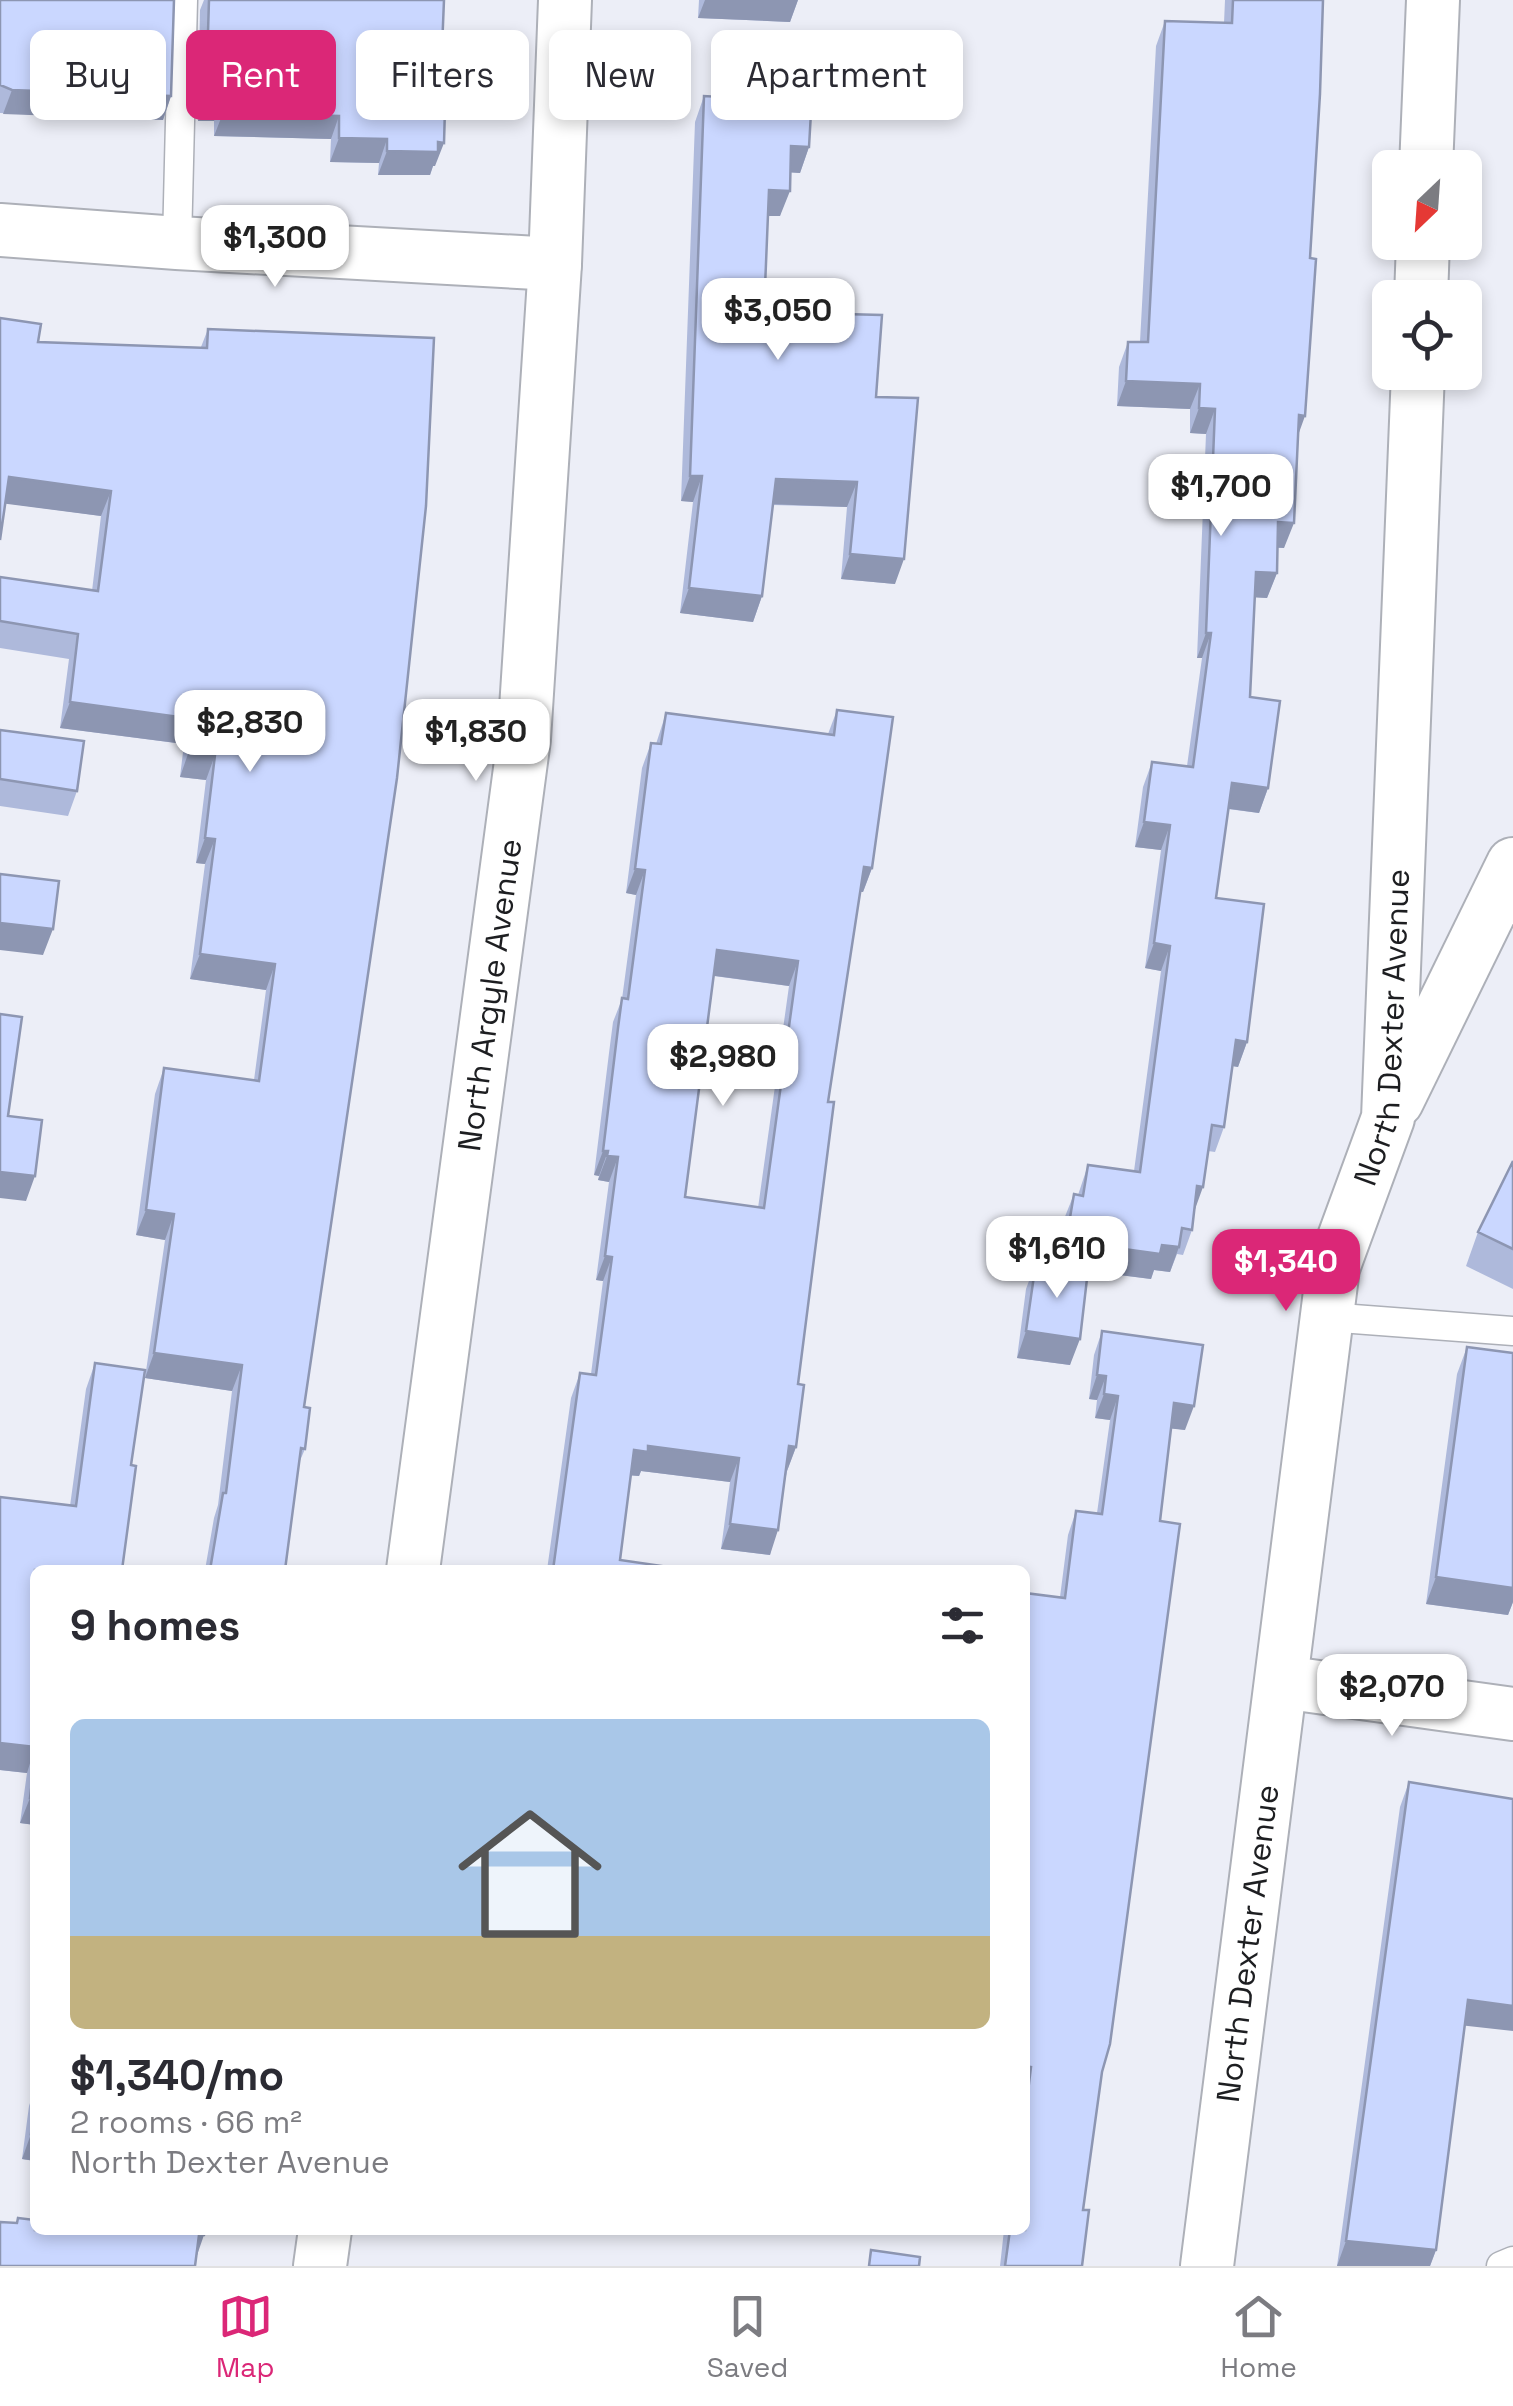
<!DOCTYPE html>
<meta charset="utf-8">
<style>
body{margin:0;font-family:"Space Grotesk",sans-serif;background:#f7f7f7;color:#2b2b33;height:100vh;display:flex;flex-direction:column;font-size:38px;white-space:nowrap}
*{box-sizing:border-box;margin:0}
p{font-size:32px;color:#7c7c81}
.icon{flex:none;width:55px;height:55px;fill:none;stroke:currentColor;stroke-width:2;stroke-linecap:round;stroke-linejoin:round}
.map{position:relative;flex:1;overflow:hidden}
.panel{position:absolute;left:30px;top:1565px;width:1000px;height:670px;display:flex;flex-direction:column;background:#fff;border-radius:15px;box-shadow:0 5px 15px #0003}
.panel>*{flex:none}
.top-card{position:absolute;left:30px;top:30px;width:1000px;height:90px;display:flex;gap:20px}
.needle{width:65px;rotate:205deg}
.buttons{position:absolute;left:1372px;top:150px;display:grid;gap:20px}
.buttons a{display:grid;place-items:center;width:110px;height:110px;border-radius:15px;background:#fff;box-shadow:0 5px 15px #0003;font-size:50px}
.price{position:absolute;translate:-50% -85px;padding:0 22px;border-radius:20px;background:#fff;color:#222;font-size:32px;line-height:65px;filter:drop-shadow(0 2px 5px #0008)}
.price::after{content:'';position:absolute;left:50%;top:60px;width:30px;height:22px;margin-left:-15px;background:inherit;clip-path:polygon(0 0,100% 0,50% 100%)}
.price.active{background:#db2777;color:#fff}
ul{padding:0;list-style:none}
li{display:grid;align-content:center;gap:20px;height:530px;padding:0 40px}
li+li{border-top:2px solid #e1e1e2}
li span{display:grid;place-items:center;height:310px;border-radius:15px;color:#555}
li>.icon{margin-inline-start:auto}
span .icon{width:180px;height:180px;fill:#fffc;stroke-width:1}
li b{font-size:42px}
h2{display:flex;justify-content:space-between;align-items:center;height:120px;padding:0 40px;font-size:42px}
.tag{padding:0 35px;border-radius:15px;background:#fff;box-shadow:0 5px 15px #0003;font-size:35px;line-height:90px}
.tag.active{background:#db2777;color:#fff}
.tabs{display:flex;justify-content:space-around;align-items:center;height:140px;border-top:2px solid #e1e1e2;background:#fff;font-size:28px;color:#7c7c81}
.tabs a{display:grid;justify-items:center;gap:5px}
.tabs .active{color:#db2777}
.map>svg:first-child{display:block}
.lines{fill:none;stroke-linecap:round;stroke-linejoin:round}
.lane-casing{stroke:#adb0b8;stroke-width:31}
.street-casing{stroke:#adb0b8;stroke-width:56}
.lane{stroke:#fff;stroke-width:28}
.street{stroke:#fff;stroke-width:52}
.wall{fill:#aeb9db;fill-rule:evenodd}
.shaded-wall{fill:#8d96b2}
.building{fill:#cad7ff;stroke:#8d96b2;stroke-width:2.5;fill-rule:evenodd}
.labels{text-anchor:middle;stroke-width:8;stroke-linejoin:round;paint-order:stroke}
.street-label{font-size:32px;fill:#1d1e21;stroke:#eceef7}
</style>
<div class="map">
<svg width="1513" height="2266" viewBox="0 0 1513 2266">
<rect width="100%" height="100%" fill="#eceef7"/>
<g class="lines">
<defs>
<path id="lane" d="M177,243L183,0
M1327,1317L1513,1331
M1501,2266L1513,2261"/>
<g id="street">
<path d="M1426,168L1433,0"/>
<path d="M0,230L177,243L555,264"/>
<path d="M1421,298L1423,242"/>
<path d="M1397,1101L1513,864"/>
<path id="s1" d="M413,1570L524,739L555,264L565,0"/>
<path d="M1282,1682L1513,1714"/>
<path d="M320,2266L325,2230"/>
<path id="s2" d="M1207,2266L1333,1268L1388,1118L1418,372"/>
</g>
</defs>
<!-- lane casing -->
<use href="#lane" class="lane-casing"/>
<!-- street casing -->
<use href="#street" class="street-casing"/>
<!-- lane -->
<use href="#lane" class="lane"/>
<!-- street -->
<use href="#street" class="street"/>
</g>
<!-- wall -->
<path class="wall" d="M0,0L171,96L163,120L0,113Z
M204,0H444L435,166H433L430,175H378L379,163L330,162L331,139L214,136V121H198L200,10Z
M699,0H798L790,22L698,18Z
M1225,0H1323L1298,436L1284,548H1277V573L1267,598L1255,597L1250,697L1268,788L1259,813L1228,809L1216,898L1247,1042L1238,1067L1232,1066L1224,1127L1215,1152L1208,1151L1194,1212L1192,1230L1183,1255L1177,1254L1170,1272L1154,1270L1151,1279L1088,1271L1070,1365L1017,1358L1026,1289L1036,1262L1057,1265L1064,1219L1074,1194L1078,1195L1088,1165L1134,1171L1161,971L1145,968L1161,850L1135,847L1143,787L1152,762L1187,766L1202,658H1197L1206,434L1190,433V409L1117,406L1119,367L1128,342H1140L1156,46L1165,21L1224,23Z
M739,76L809,147L800,173L790,172L780,216H768L764,312L876,397L895,584L841,579L847,507L773,505L762,596L753,622L680,613L693,502L681,501L695,122L704,96L732,98Z
M0,318L38,342L201,347L208,329L434,338L304,1407L305,1449L299,1463L285,1570H205L214,1518L218,1505L232,1391L145,1378L165,1240L136,1235L155,1094L164,1068L254,1080L266,990L190,979L205,864L196,863L206,780L180,777L184,744L60,728L69,659L0,648V577L92,591L101,516L5,503Z
M837,710L872,868L863,892H860L828,1102L798,1384L796,1447L787,1471L770,1555L721,1549L730,1482L641,1471L639,1476L630,1475L620,1560L689,1570H547L571,1398L580,1373L591,1374L603,1281L596,1280L609,1182L598,1180L599,1176L594,1175L609,1053L613,1022L622,999L636,895L626,893L642,768L651,743L656,744L666,713L828,734ZM714,976L789,986L758,1208L685,1197Z
M0,730L77,791L68,816L0,806Z
M1513,1161V1289L1466,1266L1478,1232Z
M1102,1331L1185,1430L1171,1428L1160,1521L1102,2072L1083,2210L1082,2266H1000L1004,2230H1025V1593L1060,1597L1068,1535L1076,1511L1097,1513L1110,1420L1095,1418L1097,1400L1089,1399L1094,1355Z
M1467,1347L1513,1353V1602L1508,1615L1426,1604L1457,1374Z
M95,1363L131,1465L35,1570V1825L20,1823L27,1773L0,1770V1497L70,1506L86,1389Z
M1409,1782L1465,2026L1436,2250L1430,2266H1337L1400,1807Z
M35,2088V2161L22,2159L29,2106Z"/>
<!-- shaded-wall -->
<path class="shaded-wall" d="M705,0H798L790,22L698,18Z
M12,90L171,96L163,120L3,114Z
M206,97L223,98L214,121H198Z
M223,113L339,116L331,139L214,136Z
M339,138L387,139L379,163L330,162Z
M438,142L444,143L435,166H433L430,175H378L387,151Z
M791,146L809,147L800,173L782,172Z
M769,190L790,191L780,216H760Z
M1126,381L1200,384L1190,409L1117,406Z
M1199,408L1215,409L1206,434L1190,433Z
M1299,415L1305,416L1296,441Z
M690,476H702L693,502L681,501Z
M9,477L111,491L101,516L0,503Z
M776,479L857,482L847,507L767,504Z
M1278,522L1294,523L1284,548L1269,547Z
M850,554L904,559L895,584L841,579Z
M1256,572L1277,573L1267,598L1247,597Z
M689,588L762,596L753,622L680,613Z
M1206,633H1211L1202,658H1197Z
M70,702L194,719L184,744L60,728Z
M189,751L215,755L206,780L180,777Z
M1232,783L1268,788L1259,813L1223,808Z
M1144,822L1170,825L1161,850L1135,847Z
M205,838L215,839L205,864L196,863Z
M864,867L872,868L863,892L855,891Z
M635,869L645,870L636,895L626,893Z
M0,923L53,929L43,955L0,950Z
M1154,943L1170,946L1161,971L1145,968Z
M717,950L798,961L789,986L708,975Z
M200,954L275,964L266,990L190,979Z
M1236,1040L1247,1042L1238,1067L1227,1065Z
M603,1151H608L599,1176L594,1175Z
M607,1156L618,1157L609,1182L598,1180Z
M0,1172L35,1176L26,1201L0,1198Z
M1197,1186L1203,1187L1194,1212Z
M146,1210L174,1214L165,1240L136,1235Z
M1066,1241L1162,1245L1179,1247L1170,1272L1154,1270L1151,1279L1057,1267Z
M605,1256L612,1257L603,1281L596,1280Z
M1026,1331L1080,1339L1070,1365L1017,1358Z
M154,1353L242,1365L232,1391L145,1378Z
M1097,1375L1106,1376L1097,1400L1089,1399Z
M1104,1394L1118,1396L1110,1420L1095,1418Z
M1174,1403L1194,1406L1185,1430L1166,1428Z
M648,1446L739,1458L730,1482L641,1471L639,1476L625,1475L634,1450Z
M789,1446L796,1447L787,1471Z
M730,1524L778,1530L770,1555L721,1549Z
M1436,1577L1513,1588V1602L1508,1615L1426,1604Z
M0,1743L35,1747L27,1773L0,1770Z
M30,1798H35V1825L20,1823Z
M1468,2000L1513,2006V2031L1459,2025Z
M1025,2066L1031,2067L1025,2085Z
M31,2134H35V2161L22,2159Z
M199,2235H204L195,2261Z
M1346,2241L1436,2250L1430,2266H1337Z"/>
<!-- building -->
<path class="building" d="M0,0H174L171,96L12,90L0,85Z
M209,0H444L441,73H446L444,143L438,142V152L387,151V139L339,138V116L223,113V98L206,97Z
M1233,0H1323L1320,94L1310,258L1316,259L1305,416L1299,415L1294,523L1278,522L1277,573L1256,572L1250,697L1280,701L1268,788L1232,783L1216,898L1264,904L1247,1042L1236,1040L1224,1127L1212,1125L1203,1187L1197,1186L1192,1230L1182,1228L1179,1247L1162,1245L1160,1254L1066,1241L1074,1194L1083,1196L1088,1165L1140,1172L1170,946L1154,943L1170,825L1144,822L1152,762L1193,767L1211,633H1206L1215,409L1199,408L1200,384L1126,381L1128,342H1148L1165,21L1232,23Z
M739,76L813,78L809,147L791,146L790,191L769,190L764,312L882,315L876,397L918,398L904,559L850,554L857,482L776,479L762,596L689,588L702,476H690L704,96L739,98Z
M0,318L41,324L38,342L207,348L208,329L434,338L426,506L397,778L304,1407L310,1408L305,1449L301,1448L285,1570H210L223,1493H226L242,1365L154,1353L174,1214L146,1210L164,1068L259,1081L275,964L200,954L215,839L205,838L215,755L189,751L194,719L70,702L78,634L0,621V577L98,591L111,491L9,477L0,540Z
M837,710L893,717L872,868L864,867L828,1102H834L798,1384L804,1385L796,1447L789,1446L778,1530L730,1524L739,1458L648,1446V1452L634,1450L620,1560L689,1570H553L580,1373L596,1375L612,1257L605,1256L618,1157L607,1156L608,1151H603L618,1028L622,998L628,999L645,870L635,869L651,743L661,744L666,713L834,735ZM717,950L798,961L764,1208L685,1197Z
M0,730L84,741L77,791L0,779Z
M0,874L59,881L53,929L0,923Z
M0,1014L22,1017L8,1116L42,1120L35,1176L0,1172Z
M1513,1161V1249L1478,1232Z
M1036,1262L1088,1270L1080,1339L1026,1331Z
M1102,1331L1203,1345L1194,1406L1174,1403L1160,1521L1180,1524L1110,2044L1102,2072L1083,2210H1089L1082,2266H1005L1010,2230H1025V2116L1031,2067L1025,2066L1027,2038H1025V1593L1065,1598L1076,1511L1102,1514L1118,1396L1104,1394L1106,1376L1097,1375Z
M1467,1347L1513,1353V1588L1436,1577Z
M95,1363L145,1370L131,1465L136,1466L122,1570H35V1747L0,1743V1497L76,1506Z
M35,1757V1798H30Z
M1409,1782L1513,1799V2006L1468,2000L1436,2250L1346,2241Z
M35,2103V2134H31Z
M18,2218L35,2220V2230H205L204,2235H199L195,2266H0V2222L17,2223Z
M871,2250L920,2257L919,2266H869Z"/>
<g class="labels">
<!-- street labels -->
<g class="street-label">
<text dy="11" stroke="none"><textPath href="#s1" startOffset="580">North Argyle Avenue</textPath></text>
<text dy="11" stroke="none"><textPath href="#s2" startOffset="1255">North Dexter Avenue</textPath></text>
<text dy="11" stroke="none"><textPath href="#s2" startOffset="325">North Dexter Avenue</textPath></text>
</g>
</g>
</svg>
<div class="buttons">
<a><svg class="needle" viewBox="-14 -14 28 28"><path d="M0-13l5 13h-10z" fill="#e53935"/><path d="M0 13l5-13h-10z" fill="#7c7c81"/></svg></a>
<a><svg class="icon" aria-label="locate" viewBox="0 0 24 24"><circle cx="12" cy="12" r="6"/><path d="M12 2v4M12 18v4M2 12h4M18 12h4"/></svg></a>
</div>
<b class="price" style="left:275px;top:290px">$1,300</b>
<b class="price" style="left:778px;top:363px">$3,050</b>
<b class="price" style="left:1221px;top:539px">$1,700</b>
<b class="price" style="left:250px;top:775px">$2,830</b>
<b class="price" style="left:476px;top:784px">$1,830</b>
<b class="price" style="left:723px;top:1109px">$2,980</b>
<b class="price" style="left:1057px;top:1301px">$1,610</b>
<b class="price active" style="left:1286px;top:1314px">$1,340</b>
<b class="price" style="left:1392px;top:1739px">$2,070</b>
<div class="top-card">
<a class="tag">Buy</a>
<a class="tag active">Rent</a>
<a class="tag">Filters</a>
<a class="tag">New</a>
<a class="tag">Apartment</a>
</div>
<section class="panel">
<h2>9 homes<svg class="icon" aria-label="filters" viewBox="0 0 24 24"><path d="M4 7h16M4 17h16"/><circle cx="9" cy="7" r="2"/><circle cx="15" cy="17" r="2"/></svg></h2>
<ul>
<li><span style="background:linear-gradient(#a9c7e8 70%,#c2b280 0)"><svg class="icon" aria-label="home" viewBox="0 0 24 24"><path d="M3 11l9-7 9 7M6 9v11h12V9"/></svg></span><div><b>$1,340/mo</b><p>2 rooms · 66 m²</p><p>North Dexter Avenue</p></div></li>
</ul>
</section>
</div>
<nav class="tabs">
<a class="active"><svg class="icon" aria-label="map" viewBox="0 0 24 24"><path d="M3 6l6-2 6 2 6-2v14l-6 2-6-2-6 2zM9 4v14M15 6v14"/></svg>Map</a>
<a><svg class="icon" aria-label="saved" viewBox="0 0 24 24"><path d="M7 4h10v16l-5-4-5 4z"/></svg>Saved</a>
<a><svg class="icon" aria-label="home" viewBox="0 0 24 24"><path d="M3 11l9-7 9 7M6 9v11h12V9"/></svg>Home</a>
</nav>
